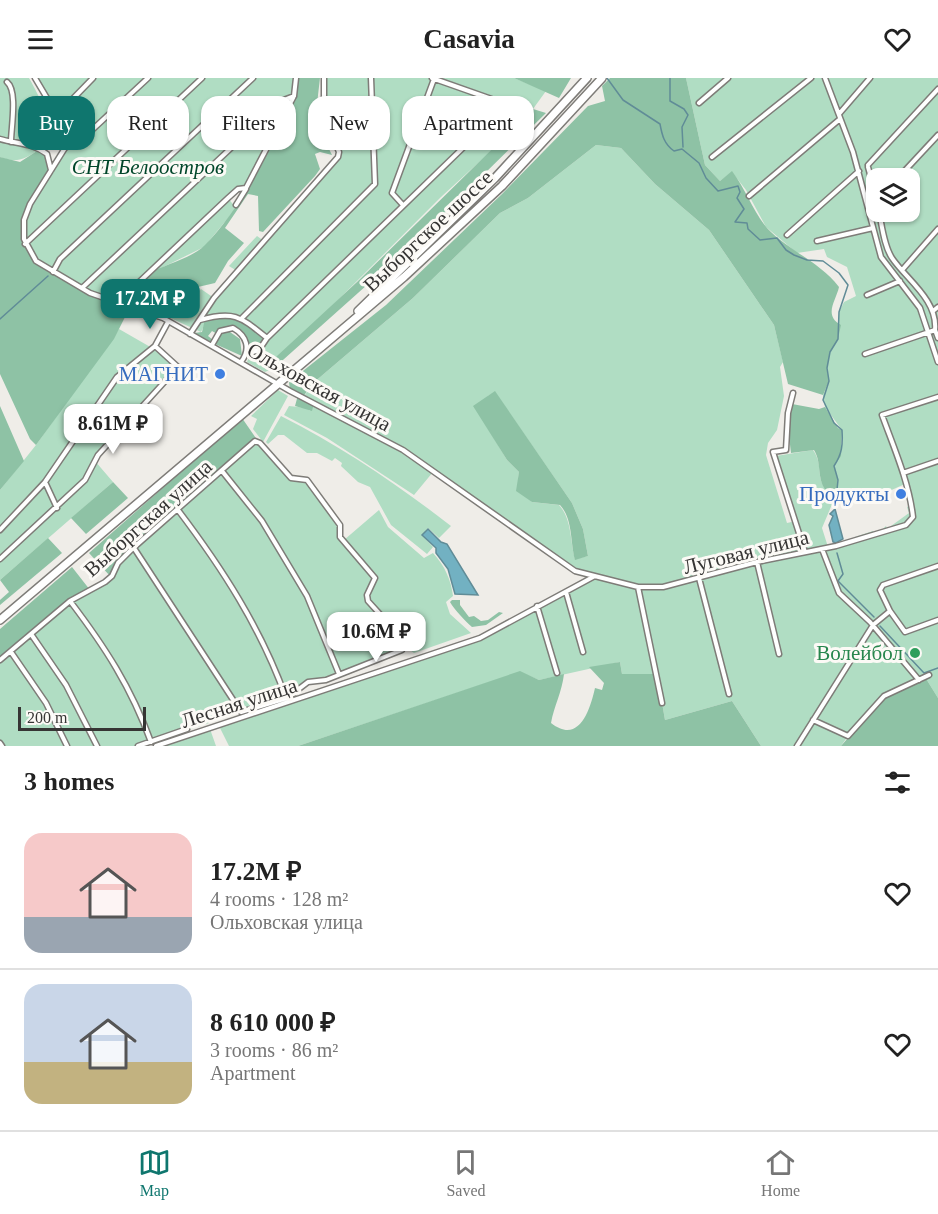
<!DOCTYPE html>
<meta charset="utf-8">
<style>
body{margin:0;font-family:"Times New Roman",serif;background:#f6f6f6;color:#222;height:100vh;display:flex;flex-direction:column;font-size:22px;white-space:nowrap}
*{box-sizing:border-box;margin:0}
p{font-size:20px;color:#767676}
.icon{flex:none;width:33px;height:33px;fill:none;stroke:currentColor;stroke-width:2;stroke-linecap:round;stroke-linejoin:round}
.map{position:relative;height:668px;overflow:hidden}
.details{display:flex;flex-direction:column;background:#fff;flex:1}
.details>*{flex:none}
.top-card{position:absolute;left:18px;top:18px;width:600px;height:54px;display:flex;gap:12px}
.controls{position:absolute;left:866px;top:90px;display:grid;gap:12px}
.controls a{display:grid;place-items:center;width:54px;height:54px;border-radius:12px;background:#fff;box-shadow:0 2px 4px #0004;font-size:30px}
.scale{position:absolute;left:18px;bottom:15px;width:128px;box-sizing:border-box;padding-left:6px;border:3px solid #363534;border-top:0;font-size:16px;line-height:21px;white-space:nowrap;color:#363534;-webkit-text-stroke:4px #fcfaf6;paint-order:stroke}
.price{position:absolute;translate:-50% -51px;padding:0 14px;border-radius:12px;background:#fff;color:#222;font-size:20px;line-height:39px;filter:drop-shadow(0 2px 3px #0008)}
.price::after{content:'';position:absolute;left:50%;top:36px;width:18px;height:14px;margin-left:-9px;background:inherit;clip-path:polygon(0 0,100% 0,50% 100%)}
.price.on{background:#0f766e;color:#fff}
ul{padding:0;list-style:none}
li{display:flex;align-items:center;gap:18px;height:150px;padding:0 24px}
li+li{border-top:2px solid #e0e0e0}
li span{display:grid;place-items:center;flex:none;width:168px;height:120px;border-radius:18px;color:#555}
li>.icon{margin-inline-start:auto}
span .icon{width:72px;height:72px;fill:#fffc;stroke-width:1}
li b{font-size:26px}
h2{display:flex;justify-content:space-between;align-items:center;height:72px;padding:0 24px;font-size:26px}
.chip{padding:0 21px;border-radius:18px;background:#fff;box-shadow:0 2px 4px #0004;font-size:21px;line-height:54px}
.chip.on{background:#0f766e;color:#fff}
header{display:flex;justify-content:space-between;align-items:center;height:78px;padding:0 24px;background:#fff;font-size:27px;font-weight:700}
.menu{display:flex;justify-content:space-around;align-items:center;height:84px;border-top:2px solid #e0e0e0;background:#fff;font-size:16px;color:#767676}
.menu a{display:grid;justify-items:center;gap:3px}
.menu .on{color:#0f766e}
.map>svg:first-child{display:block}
.green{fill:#b0ddc3;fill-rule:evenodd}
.forest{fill:#8ec2a5}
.water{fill:#72b1c2;stroke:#608c97;stroke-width:1.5}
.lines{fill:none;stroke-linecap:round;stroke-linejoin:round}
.stream{stroke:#608c97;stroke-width:1.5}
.minor-casing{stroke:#7e7c78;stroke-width:7}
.primary-casing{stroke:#7e7c78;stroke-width:10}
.minor{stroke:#fff;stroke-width:4}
.primary{stroke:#fff;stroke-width:7}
.shop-dot{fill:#3f7fe0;stroke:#fcfaf6;stroke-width:2}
.leisure-dot{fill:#2e9e5b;stroke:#fcfaf6;stroke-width:2}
.labels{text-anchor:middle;stroke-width:6;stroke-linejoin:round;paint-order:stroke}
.park-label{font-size:21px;font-style:italic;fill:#00462a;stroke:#fcfaf6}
.street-label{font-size:21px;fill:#363534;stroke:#fcfaf6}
.shop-label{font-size:21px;fill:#366cbe;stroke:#fcfaf6;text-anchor:end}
.leisure-label{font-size:21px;fill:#27864d;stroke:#fcfaf6;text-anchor:end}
</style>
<header><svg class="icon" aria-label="menu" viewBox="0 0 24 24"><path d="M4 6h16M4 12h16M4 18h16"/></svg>Casavia<svg class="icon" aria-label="heart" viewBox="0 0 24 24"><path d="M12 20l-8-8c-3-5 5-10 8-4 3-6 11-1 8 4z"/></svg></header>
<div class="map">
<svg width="938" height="668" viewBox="0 0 938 668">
<rect width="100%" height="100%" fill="#efede8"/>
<!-- green -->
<path class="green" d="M0,0H29C39,18 58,51 43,70L0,59Z
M35,0H296C291,38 267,77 247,109L238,111L228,120L235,129L233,134L204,169L147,197L119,223C100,219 47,195 34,181C24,170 21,148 27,134C34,117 64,81 64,66C65,43 47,19 35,0Z
M324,0H514L546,13L525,42L441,119L271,289L274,290L265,294L247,284L251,274L250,246H205L201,254L166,238L189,222L201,211L214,220L237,193L229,188L257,158L264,163L335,84L339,74L324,38Z
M686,0H938V620L925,599L848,658L841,668H761L732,623L665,642L657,596H622L620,584L539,602L520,594L298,668H229L219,648L494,555L538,527L580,506L587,497L576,493L433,394L414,417L327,360L284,337L289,328L307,330L310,333L303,320L312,306L413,220L500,135L528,120L596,67L621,70L655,106L709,152L774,247L783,284L780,289L784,318L777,352L768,365L766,377L787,445L796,443L776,378L813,372C826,390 811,406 836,417L838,402L834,388L843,364L842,352L825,329L823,317L829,303L827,290L830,274L838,261L839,234L844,224L856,218L847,189L827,179L824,171L797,175L766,149L746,112L732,94L720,103L705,87ZM876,100H909V134H876ZM495,314L572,425L583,451L588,478L575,481C570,463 572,441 559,427L532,424L518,405L519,394L507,382L481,339L488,318ZM905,406L911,427L907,429L909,435L891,448L893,452L888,453L886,448L875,458L873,453L855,459L856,463L828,469L822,450L833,424L851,426L878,418Z
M0,64L30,68L37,73C23,82 16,85 0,79Z
M119,251L166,278L178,289L95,383L113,404L0,502V412L36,367Z
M278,312L288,318L263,364L253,351L257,341L251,338Z
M281,338C342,369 397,406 451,448L439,460L428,450L422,457L433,469L427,476L391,447L370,409L358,404L341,388L342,385L335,380L332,383L317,375H307L284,357H278L268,366L266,364Z
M258,363L291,400L307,402L340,447V458L344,462L379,432L388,449L424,480L433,475C445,488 451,502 453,518L446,524L450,536L471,555L414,575L406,569V561L415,560L420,549L416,544H403L400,549H393L402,566V572L326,602L313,603L288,619L139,668H0V582L67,526L105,504L118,485L248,368Z
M210,651L216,668H157Z"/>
<!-- forest -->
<path class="forest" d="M296,0H320L315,43L332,77L320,74L315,76L320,91L315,98L263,154L259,153L258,118L248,116L225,150L244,165L228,183L215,205L185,212L189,222L165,240L131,227L114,261L36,367L30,361L0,296V79L20,84L40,71L46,75L50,92C43,106 28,123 26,137C24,147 23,161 27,170C37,194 93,215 117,223C127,214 137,203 148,196C165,186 191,181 205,167C238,135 290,45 296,0Z
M514,0H571L559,20Z
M610,0H686L705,87L720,103L732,93C745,110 754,135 767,150C790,174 819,183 839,209C836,223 823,237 841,247L838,261L830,274L827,290L829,303L823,317L788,306L774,247L709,152L655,106L621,70L596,67L528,120L500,135L413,220L312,306L303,319L314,325L312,333L295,328L298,317L290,313L289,304L386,227L502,116L588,28L605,23L602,8Z
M533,31L546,35L414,165L274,290L270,289L277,278L357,204Z
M232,236L239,239L266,260L259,272L249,273L247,261L239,252L225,250L217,256L212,253L208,258L213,262L211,264L194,255L202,254L205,241Z
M227,252L240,261L242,278L215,266L221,254Z
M495,313L572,425L583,451L588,478L575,482C570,463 573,441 560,427L532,424L516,413L519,394L507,382L473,328Z
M792,326L819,331L825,329L838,350L842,352L841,378L834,388L838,402L836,417L830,416C815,405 823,386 814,372L791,375L788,350Z
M0,328L24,383L0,412Z
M242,340L258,363H255L132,471L110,498L89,475Z
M113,404L128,420L86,456L71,440Z
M48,460L62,475L0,527V522L9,514L0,502Z
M72,489L90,512L72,522L0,582V551Z
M452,522H460V527L469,539L474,538L481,543L488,542L499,534L503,535L486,547L472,549C466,544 454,531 450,524Z
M620,584L622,596H657L665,642L732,623L761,668H298L520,593L539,602L564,596C562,614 554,628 551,645C579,667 590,632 595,610L602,612L604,605L589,589Z
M925,599L938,620V668H841L884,618Z"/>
<!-- water -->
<path class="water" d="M835,431L843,461L836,465L833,464L829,447L833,438L830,436Z
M428,451L441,464L447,466L478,517L455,516L448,491L436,475V470L422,457Z"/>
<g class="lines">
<!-- stream -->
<path class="stream" d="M607,0L623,22L660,46C662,57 664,66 674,73L682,71L699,85L706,100L718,113L738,108L740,114L737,120L744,131L735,144L747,145L748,151L760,162L777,160L786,172L794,177L807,182L823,183L839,195L848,207L839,234L838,261L830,274L827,290L829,303L823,322L834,345L842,352C843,367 842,376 834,388L838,402L835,431
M670,0V23L684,31L688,37L682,49L683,69
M0,241L48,198
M837,475L843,496L838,503L874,539
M880,548L924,595L938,590"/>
<defs>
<path id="minor" d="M35,0L57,37L64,56L65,70L30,126L24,142V161L36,183L90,215L163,240L290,313L403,372L575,493L638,509H663L757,484L836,468L906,447L913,439C909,404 894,370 882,337L938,319
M825,0L853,74L881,179L920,230L938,284
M7,4C18,13 11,50 11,64
M699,25L728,0
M839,36L870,0
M57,37L93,0
M0,61C17,66 33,65 47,76L51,92
M65,70L92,52L148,0
M712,79L811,0
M868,87L938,11
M868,89L876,118
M898,100L938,57
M749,118L840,41
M402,126L392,115L434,1
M236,127L246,111
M787,157L859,93
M817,163L873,150
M25,166L202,0
M903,191L938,151
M53,194L60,181L253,0
M82,210L281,23L294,18
M867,217L900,203
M119,223L228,120L238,111L246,110L294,18L296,0
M933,233L938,229
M242,240L375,106L371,0
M200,242C234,232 241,239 267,260
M935,252L938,260
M190,256L214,220L338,79L339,74L324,38V0
M212,267L220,253L233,250C247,258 251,271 241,284
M247,276L259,272L267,260L504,30L500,24L432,0
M865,276L935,252C938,222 906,201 892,180C884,168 882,148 879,134
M793,315L788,335L786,372L773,374L805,474
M84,348L109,364
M222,393L262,443L307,518L339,596
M903,395L938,383
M45,404L57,430
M178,432C222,490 261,550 286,620
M0,452L45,404L117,299L155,268L168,244
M822,471L839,515L870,544L919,602
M0,481L85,402L98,377L178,289L155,268
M757,484L779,576
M938,488L883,507L880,512L890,533L905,554L938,542
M699,500L729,616
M638,509L662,625
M566,514L583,574
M70,523C105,569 131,609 151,664
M537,528L557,595
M31,556L66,607L97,668
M11,574L46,625L67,668
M0,582L70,523L105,504L112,498L118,485L132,471L255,363L260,365L291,400L307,402L340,447V459L375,500L367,517L368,523L398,556L402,572L326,602L308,604L287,620L241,634L134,470
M813,642L848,658L884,618L929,597
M0,665L2,668
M138,668L187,651
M156,668L480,560L593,499
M797,668L873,547L890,533"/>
<path id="primary" d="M358,233L495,100L587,0
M0,542L404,199L502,108L602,0"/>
</defs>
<!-- minor casing -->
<use href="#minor" class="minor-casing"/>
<!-- primary casing -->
<use href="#primary" class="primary-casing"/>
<!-- minor -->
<use href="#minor" class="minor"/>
<!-- primary -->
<use href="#primary" class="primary"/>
</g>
<!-- markers -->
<g class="shop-dot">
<circle cx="220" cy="296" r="6"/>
<circle cx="901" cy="416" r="6"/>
</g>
<circle class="leisure-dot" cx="915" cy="575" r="6"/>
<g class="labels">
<!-- park labels -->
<g class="park-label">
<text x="148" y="96">СНТ Белоостров</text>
</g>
<!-- street labels -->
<g class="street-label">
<text transform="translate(428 153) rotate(-43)" y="7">Выборгское шоссе</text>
<text transform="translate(319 309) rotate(29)" y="7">Ольховская улица</text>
<text transform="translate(148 440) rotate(-42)" y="7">Выборгская улица</text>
<text transform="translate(746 474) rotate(-14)" y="7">Луговая улица</text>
<text transform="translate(239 625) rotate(-18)" y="7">Лесная улица</text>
</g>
<!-- shop labels -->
<g class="shop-label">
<text x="208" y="303">МАГНИТ</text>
<text x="889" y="423">Продукты</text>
</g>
<!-- leisure labels -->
<g class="leisure-label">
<text x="903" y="582">Волейбол</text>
</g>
</g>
</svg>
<div class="controls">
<a><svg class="icon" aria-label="layers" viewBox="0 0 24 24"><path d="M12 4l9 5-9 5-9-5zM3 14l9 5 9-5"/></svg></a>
</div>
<div class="scale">200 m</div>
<b class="price on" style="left:150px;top:252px">17.2M ₽</b>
<b class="price" style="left:113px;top:377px">8.61M ₽</b>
<b class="price" style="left:376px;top:585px">10.6M ₽</b>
<div class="top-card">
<a class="chip on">Buy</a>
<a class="chip">Rent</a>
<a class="chip">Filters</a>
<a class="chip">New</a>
<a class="chip">Apartment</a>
</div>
</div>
<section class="details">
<h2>3 homes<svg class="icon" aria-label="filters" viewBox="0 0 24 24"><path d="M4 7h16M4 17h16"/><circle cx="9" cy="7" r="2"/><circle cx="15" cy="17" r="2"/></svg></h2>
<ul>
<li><span style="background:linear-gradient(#f6c9c9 70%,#9aa5b1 0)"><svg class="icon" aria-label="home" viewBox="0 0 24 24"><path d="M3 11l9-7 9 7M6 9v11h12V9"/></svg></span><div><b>17.2M ₽</b><p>4 rooms · 128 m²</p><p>Ольховская улица</p></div><svg class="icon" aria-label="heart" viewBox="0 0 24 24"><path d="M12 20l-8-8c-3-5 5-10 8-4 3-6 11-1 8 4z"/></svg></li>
<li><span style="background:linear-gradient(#c9d6e8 65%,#c2b280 0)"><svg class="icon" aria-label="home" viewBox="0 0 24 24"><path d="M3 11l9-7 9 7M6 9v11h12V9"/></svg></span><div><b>8 610 000 ₽</b><p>3 rooms · 86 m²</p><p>Apartment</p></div><svg class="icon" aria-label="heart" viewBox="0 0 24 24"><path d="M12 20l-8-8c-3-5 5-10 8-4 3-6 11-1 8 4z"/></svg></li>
</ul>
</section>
<nav class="menu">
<a class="on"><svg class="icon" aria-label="map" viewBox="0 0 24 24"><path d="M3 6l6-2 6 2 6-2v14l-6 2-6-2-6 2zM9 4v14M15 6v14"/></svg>Map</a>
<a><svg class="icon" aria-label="saved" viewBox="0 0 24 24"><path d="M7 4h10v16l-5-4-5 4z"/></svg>Saved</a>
<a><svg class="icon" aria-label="home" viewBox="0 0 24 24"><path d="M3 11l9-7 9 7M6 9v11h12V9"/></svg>Home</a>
</nav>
